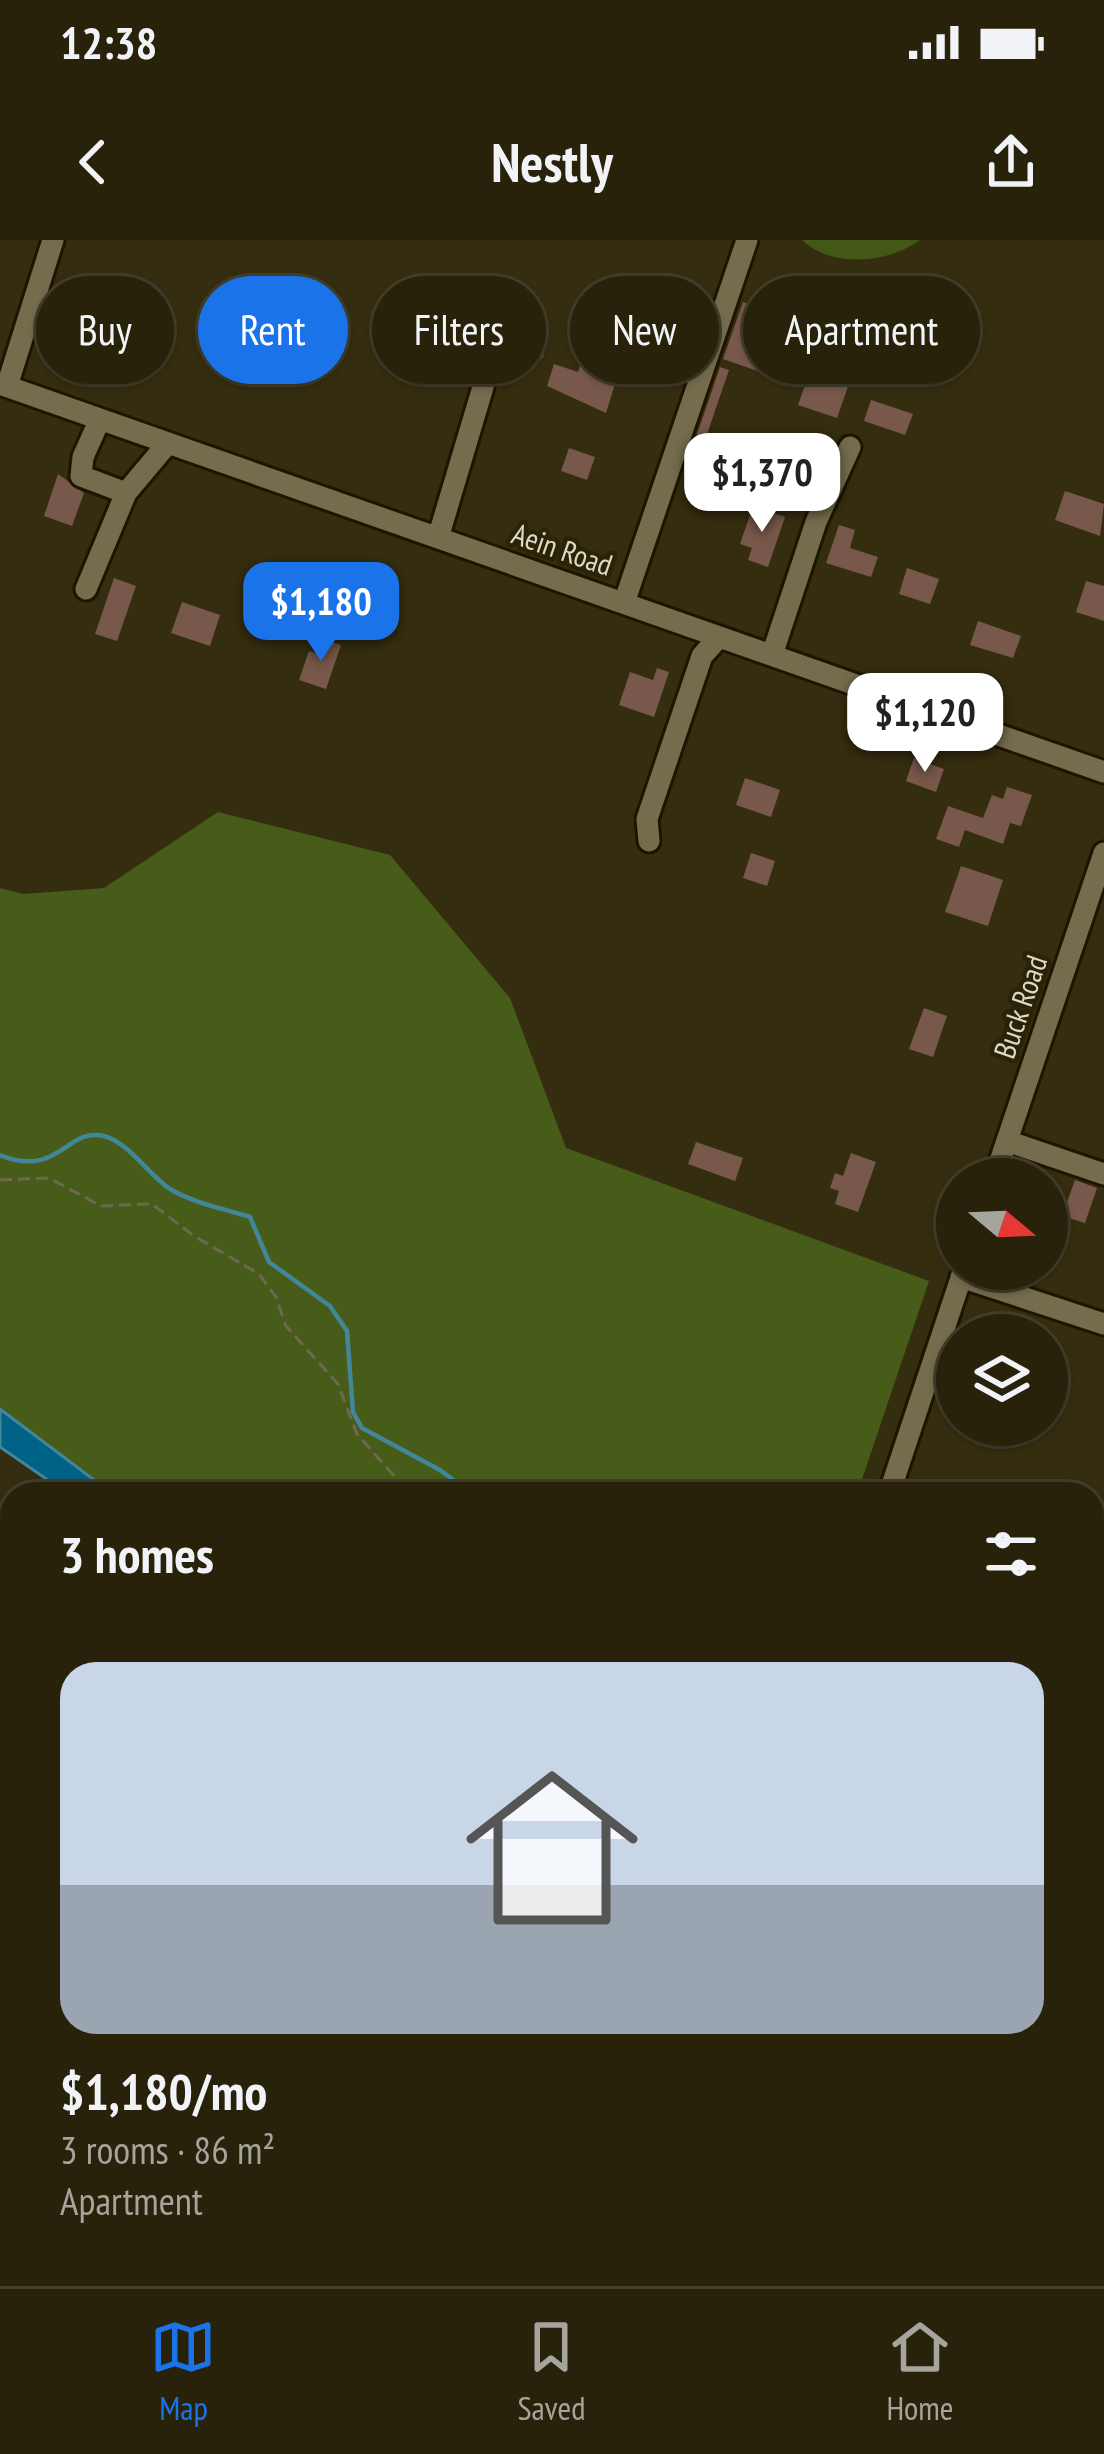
<!DOCTYPE html>
<meta charset="utf-8">
<style>
body{margin:0;font-family:"PT Sans Narrow",sans-serif;background:#302a14;color:#f1f3f6;height:100vh;display:flex;flex-direction:column;font-size:45px;white-space:nowrap}
*{box-sizing:border-box;margin:0}
p{font-size:39px;color:#a5a49d}
.icon{flex:none;width:66px;height:66px;fill:none;stroke:currentColor;stroke-width:2;stroke-linecap:round;stroke-linejoin:round}
.map{position:relative;flex:1;overflow:hidden}
.side{position:absolute;left:0px;top:1242px;width:1104px;height:804px;display:flex;flex-direction:column;background:#28220b;border-radius:36px 36px 0 0;box-shadow:0 3px 9px #0004,0 0 0 3px #443f2c}
.side>*{flex:none}
.banner{position:absolute;left:36px;top:36px;width:1032px;height:108px;display:flex;gap:24px}
.needle{width:78px;rotate:109deg}
.fabs{position:absolute;left:936px;top:918px;display:grid;gap:24px}
.fabs a{display:grid;place-items:center;width:132px;height:132px;border-radius:50%;background:#28220b;box-shadow:0 3px 9px #0004,0 0 0 3px #443f2c;font-size:60px}
.price{position:absolute;translate:-50% -102px;padding:0 27px;border-radius:24px;background:#fff;color:#222;font-size:39px;line-height:78px;filter:drop-shadow(0 3px 6px #0008)}
.price::after{content:'';position:absolute;left:50%;top:72px;width:36px;height:27px;margin-left:-18px;background:inherit;clip-path:polygon(0 0,100% 0,50% 100%)}
.price.active{background:#1a73e8;color:#fff}
ul{padding:0;list-style:none}
li{display:grid;align-content:center;gap:24px;height:636px;padding:0 60px}
li+li{border-top:3px solid #443f2c}
li span{display:grid;place-items:center;height:372px;border-radius:36px;color:#555}
li>.icon{margin-inline-start:auto}
span .icon{width:216px;height:216px;fill:#fffc;stroke-width:1}
li b{font-size:51px}
h2{display:flex;justify-content:space-between;align-items:center;height:144px;padding:0 60px;font-size:51px}
.pill{padding:0 42px;border-radius:54px;background:#28220b;box-shadow:0 3px 9px #0004,0 0 0 3px #443f2c;font-size:42px;line-height:108px}
.pill.active{background:#1a73e8;color:#fff}
.status{display:flex;justify-content:space-between;align-items:center;height:84px;padding:0 60px;background:#28220b;direction:ltr}
.status svg{height:33px;fill:currentColor}
header{display:flex;justify-content:space-between;align-items:center;height:156px;padding:0 60px;background:#28220b;font-size:54px;font-weight:800}
.tab-bar{display:flex;justify-content:space-around;align-items:center;height:168px;border-top:3px solid #443f2c;background:#28220b;font-size:33px;color:#a5a49d}
.tab-bar a{display:grid;justify-items:center;gap:6px}
.tab-bar .active{color:#1a73e8}
.map>svg:first-child{display:block}
.green{fill:#435716}
.forest{fill:#475c19}
.water{fill:#006286;stroke:#42869a;stroke-width:3}
.lines{fill:none;stroke-linecap:round;stroke-linejoin:round}
.stream{stroke:#42869a;stroke-width:4.5}
.building{fill:#78584b}
.minor-casing{stroke:#1d1500;stroke-width:27}
.path{stroke:#6f684f;stroke-width:3;stroke-dasharray:12 6;stroke-linecap:butt}
.minor{stroke:#756c4d;stroke-width:21}
.labels{text-anchor:middle;stroke-width:9;stroke-linejoin:round;paint-order:stroke}
.street-label{font-size:30px;fill:#ddd9c7;stroke:#2b2305}
</style>
<div class="status"><b>12:38</b><svg viewBox="0 0 49 12"><path d="M0 12V9h3v3zM5 12V6h3v6zM10 12V3h3v9zM15 12V0h3v12zM26 1h20v11H26zM47 4h2v5h-2z"/></svg></div>
<header><svg class="icon" aria-label="back" viewBox="0 0 24 24"><path d="M15 5l-7 7 7 7"/></svg>Nestly<svg class="icon" aria-label="share" viewBox="0 0 24 24"><path d="M12 15V3M7 8l5-5 5 5M5 13v7h14v-7"/></svg></header>
<div class="map">
<svg width="1104" height="2046" viewBox="0 0 1104 2046">
<rect width="100%" height="100%" fill="#352d0f"/>
<!-- green -->
<path class="green" d="M802,0H920C889,23 832,29 802,0Z"/>
<!-- forest -->
<path class="forest" d="M218,572L390,615L510,758L566,908L929,1041L857,1254H214L208,1245L158,1254H126L102,1246L0,1169V648L23,654L104,648Z
M1092,1594L1104,1602V2043L1077,2034H1092Z"/>
<!-- water -->
<path class="water" d="M0,1169L102,1246L126,1254H68L0,1207Z"/>
<g class="lines">
<!-- stream -->
<path class="stream" d="M0,915C59,939 66,887 104,896C128,902 149,935 170,949C193,963 225,969 250,977L269,1022L330,1066L347,1091L353,1172L362,1188L440,1230L472,1254
M1092,1662L1104,1678"/>
</g>
<!-- building -->
<path class="building" d="M790,51L812,58L793,114L852,135L837,178L798,165L808,137L770,124L766,134L723,119L743,62L782,75Z
M507,79L544,116L526,134L489,98Z
M274,83L318,98L310,120L266,105Z
M584,112L609,120L602,140L615,144L606,173L547,146L554,124L578,132Z
M720,127L729,130L704,203L695,200Z
M871,160L913,174L905,195L864,181Z
M569,208L595,217L587,240L561,231Z
M58,234L84,253L72,286L44,276Z
M1065,251L1104,264L1100,296L1055,280Z
M753,266L785,277L768,327L748,320L752,308L740,304Z
M839,285L855,290L850,308L878,317L871,337L826,323Z
M907,328L939,339L930,364L899,354Z
M114,338L136,346L117,401L95,394Z
M1086,341L1104,346V381L1076,372Z
M182,362L220,375L210,406L171,393Z
M978,381L1021,396L1013,418L970,405Z
M321,398L341,405L326,449L299,440L309,411L316,413Z
M657,428L669,432L654,477L619,465L630,432L653,440Z
M914,518L944,529L936,552L906,541Z
M745,538L780,550L771,577L736,565Z
M1007,547L1032,555L1021,586L1010,583L1003,604L965,590L959,607L936,599L948,566L983,578L992,555L1003,559Z
M751,613L775,621L767,646L743,638Z
M961,626L1003,640L988,686L945,672Z
M924,768L947,776L933,817L909,809Z
M696,902L743,918L735,941L688,924Z
M851,913L876,922L858,972L835,964L839,951L830,948L835,933L843,936Z
M1075,940L1097,948L1085,983L1062,976Z"/>
<g class="lines">
<defs>
<path id="minor" d="M0,144L1104,532
M7,146L53,0
M100,179L83,217L81,236L126,253
M438,298L483,147
M86,349L126,253L168,203
M624,363L747,0
M772,415L816,282L850,207
M649,601L647,579L702,416L719,397
M1007,901L1104,934
M994,939L1104,613
M961,1037L1104,1084
M889,1254L964,1029
M0,1377L12,1383
M1092,1420L1104,1424
M0,1724L12,1728
M0,1760L12,1764
M0,1979L12,1983
M163,2034L199,2046
M834,2034L870,2046
M945,2034L982,2046
M113,2046L116,2034
M626,2046L629,2034
M643,2046L647,2034"/>
</defs>
<!-- minor casing -->
<use href="#minor" class="minor-casing"/>
<!-- path -->
<path class="path" d="M0,940L49,938L101,966L152,964L194,996L259,1034L276,1057L286,1086L338,1144L357,1194L410,1254"/>
<!-- minor -->
<use href="#minor" class="minor"/>
</g>
<g class="labels">
<!-- street labels -->
<g class="street-label">
<text transform="translate(562 310) rotate(19)" y="10">Aein Road</text>
<text transform="translate(1021 767) rotate(-71)" y="10">Buck Road</text>
</g>
</g>
</svg>
<div class="fabs">
<a><svg class="needle" viewBox="-14 -14 28 28"><path d="M0-13l5 13h-10z" fill="#e53935"/><path d="M0 13l5-13h-10z" fill="#a5a49d"/></svg></a>
<a><svg class="icon" aria-label="layers" viewBox="0 0 24 24"><path d="M12 4l9 5-9 5-9-5zM3 14l9 5 9-5"/></svg></a>
</div>
<b class="price" style="left:762px;top:295px">$1,370</b>
<b class="price active" style="left:321px;top:424px">$1,180</b>
<b class="price" style="left:925px;top:535px">$1,120</b>
<div class="banner">
<a class="pill">Buy</a>
<a class="pill active">Rent</a>
<a class="pill">Filters</a>
<a class="pill">New</a>
<a class="pill">Apartment</a>
</div>
<section class="side">
<h2>3 homes<svg class="icon" aria-label="filters" viewBox="0 0 24 24"><path d="M4 7h16M4 17h16"/><circle cx="9" cy="7" r="2"/><circle cx="15" cy="17" r="2"/></svg></h2>
<ul>
<li><span style="background:linear-gradient(#c9d6e8 60%,#9aa5b1 0)"><svg class="icon" aria-label="home" viewBox="0 0 24 24"><path d="M3 11l9-7 9 7M6 9v11h12V9"/></svg></span><div><b>$1,180/mo</b><p>3 rooms · 86 m²</p><p>Apartment</p></div></li>
</ul>
</section>
</div>
<nav class="tab-bar">
<a class="active"><svg class="icon" aria-label="map" viewBox="0 0 24 24"><path d="M3 6l6-2 6 2 6-2v14l-6 2-6-2-6 2zM9 4v14M15 6v14"/></svg>Map</a>
<a><svg class="icon" aria-label="saved" viewBox="0 0 24 24"><path d="M7 4h10v16l-5-4-5 4z"/></svg>Saved</a>
<a><svg class="icon" aria-label="home" viewBox="0 0 24 24"><path d="M3 11l9-7 9 7M6 9v11h12V9"/></svg>Home</a>
</nav>
